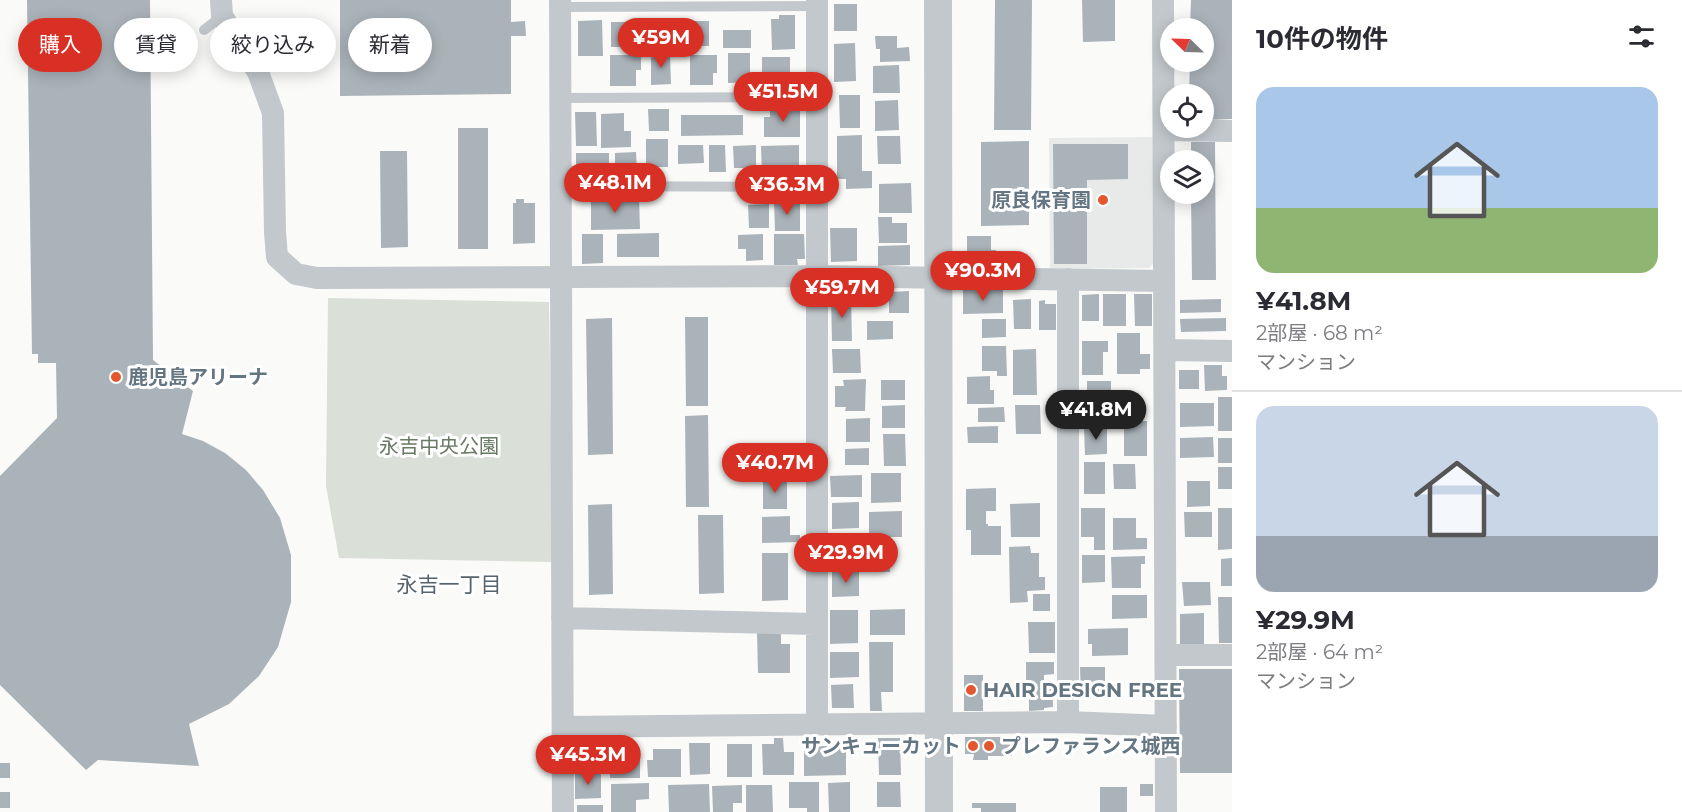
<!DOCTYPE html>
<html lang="ja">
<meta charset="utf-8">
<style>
body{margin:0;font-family:Montserrat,"Noto Sans JP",sans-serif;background:#f7f7f7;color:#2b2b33;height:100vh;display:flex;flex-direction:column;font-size:22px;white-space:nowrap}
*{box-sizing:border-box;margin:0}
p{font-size:20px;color:#7c7c81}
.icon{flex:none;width:33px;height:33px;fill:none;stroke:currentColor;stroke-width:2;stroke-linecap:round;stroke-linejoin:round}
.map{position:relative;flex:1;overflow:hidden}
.panel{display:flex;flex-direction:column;background:#fff;width:450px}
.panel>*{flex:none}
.guide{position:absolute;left:18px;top:18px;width:570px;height:54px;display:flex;gap:12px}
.needle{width:39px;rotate:293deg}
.buttons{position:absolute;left:1160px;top:18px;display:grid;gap:12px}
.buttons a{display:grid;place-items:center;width:54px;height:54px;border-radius:50%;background:#fff;box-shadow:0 3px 15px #0003;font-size:30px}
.price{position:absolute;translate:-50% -51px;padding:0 14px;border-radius:21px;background:#d93025;color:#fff;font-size:20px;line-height:39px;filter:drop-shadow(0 2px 3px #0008)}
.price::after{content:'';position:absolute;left:50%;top:36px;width:18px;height:14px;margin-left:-9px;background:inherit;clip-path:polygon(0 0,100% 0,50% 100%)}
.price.on{background:#222;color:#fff}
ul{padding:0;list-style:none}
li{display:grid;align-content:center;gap:12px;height:318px;padding:0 24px}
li+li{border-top:2px solid #e1e1e2}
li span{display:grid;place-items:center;height:186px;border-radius:18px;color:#555}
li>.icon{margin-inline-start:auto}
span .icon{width:108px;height:108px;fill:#fffc;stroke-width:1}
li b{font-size:26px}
h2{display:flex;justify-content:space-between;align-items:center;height:72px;padding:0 24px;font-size:26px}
.chip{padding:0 21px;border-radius:27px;background:#fff;box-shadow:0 3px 15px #0003;font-size:21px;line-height:54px}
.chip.on{background:#d93025;color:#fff}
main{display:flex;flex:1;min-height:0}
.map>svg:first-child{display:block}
.built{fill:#e8e9e9}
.green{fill:#dadfd7}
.building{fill:#aab3b9}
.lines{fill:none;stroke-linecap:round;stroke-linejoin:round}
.service{stroke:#c3c8cc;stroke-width:10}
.minor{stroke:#c3c8cc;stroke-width:22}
.tertiary{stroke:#c3c8cc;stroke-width:28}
.poi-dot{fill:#e4572e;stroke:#fff;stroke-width:2}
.labels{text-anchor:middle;stroke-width:6;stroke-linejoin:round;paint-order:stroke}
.poi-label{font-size:20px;font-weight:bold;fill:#657683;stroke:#fff;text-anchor:start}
.park-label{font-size:20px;fill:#687a64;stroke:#fff}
.neighbourhood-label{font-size:21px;fill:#57646e;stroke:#fff}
</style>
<main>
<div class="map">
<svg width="1232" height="812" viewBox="0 0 1232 812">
<rect width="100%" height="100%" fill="#fafaf8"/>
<!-- built -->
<path class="built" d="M1156,137V261L1149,268L1050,269L1049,138Z"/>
<!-- green -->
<path class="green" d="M328,298L549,302L553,562L339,558L326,486Z"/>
<!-- building -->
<path class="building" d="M27,0H150L153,360L193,391L182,434L203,441L225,453L246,470L263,490L280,518L291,555V602L278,647L259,676L229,704L189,724L199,766L98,760L86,770L0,685V476L57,418L56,363H38V354H32Z
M340,0H511V22L525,21L526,36H511V94L340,96Z
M995,0H1032L1031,130H994Z
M1082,0H1115V41L1083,42Z
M1191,0H1232V119L1203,120V94H1189L1190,62H1203V28H1190Z
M834,4H857V31H834Z
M779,15H795V49L772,50L771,19H779Z
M602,20L603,56H578V21Z
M693,21H709V46H693Z
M611,22H636V33H630V47H611Z
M644,24H658V47H644Z
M664,24H681L682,46H665Z
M723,30H751V48H723Z
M875,36H897V48L909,47L910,61L880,62V49H876Z
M855,43L856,81L834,82V44Z
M728,53H750V82L728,83Z
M651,54H670L671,84L651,85Z
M610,55H641V70H636V86H610Z
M690,55H717V73H713V85H690Z
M762,57H790V87L762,88Z
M899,65L900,93H873V66Z
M839,95H860V128H840Z
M898,100L899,130L875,131V101Z
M800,108V137H764V117H770V109Z
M648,109H669V131H649Z
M575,112H596L597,146H576Z
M624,113V131H631V147L601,148V114Z
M681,115H743V135L681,136Z
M458,128H488V249H458Z
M862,135V171H872V188L846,189V179H837V136Z
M877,136H900L901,164H878Z
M646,139H668V167H646Z
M1029,141V225L981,226V142Z
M1191,142H1215L1216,280H1192L1191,194H1203V160H1191Z
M1053,144H1128V179L1087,180V264H1054Z
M678,145H703L704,163L678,164Z
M709,145H725L726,172H709Z
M756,145V168H734L733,146Z
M799,145V175L762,176L761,146Z
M380,151H407L408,247L381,248Z
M636,152L637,172H615V153Z
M576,153H609V177H591V172L576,173Z
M911,183L912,213H879V184Z
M639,197L640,229L591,230V198Z
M516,199H524V203H535V243L513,244V203H516Z
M774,201H800V231H775Z
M769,204V228H749L748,205Z
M878,217H892V223H907V243H879Z
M830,228H857V261L831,262Z
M659,233V257H617V234Z
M582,234H603V263L582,264Z
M763,234V260L746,261V249H738V235Z
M774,234H804L805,259H797L798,265H774Z
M967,236H991V250H996V262H973V255H967Z
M910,245V265L878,266V246Z
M963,290H1003V313L963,314Z
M909,291V313H889V292Z
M1099,294V321H1082V295Z
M1103,294H1126V326H1103Z
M1134,294H1152V326H1135Z
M831,298H851L852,341H832Z
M1031,299V329H1014L1013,300Z
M1221,299V312L1180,313V300Z
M1045,300V304H1056V330H1039V301Z
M685,317H708V406H686Z
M612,318L613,454L588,455L586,319Z
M1226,318V331L1181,332L1180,319Z
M982,319H1006V337L982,338Z
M867,321H893V339L867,340Z
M1117,333H1140V354H1150V369H1140V374H1117Z
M1082,341H1108V352H1103V375H1082Z
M982,346H1006L1007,376H997V371H982Z
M832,349H860L861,373H833Z
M1036,349L1037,395H1013V350Z
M1204,365H1222V376H1227V390L1205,391Z
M1179,370H1199V389H1179Z
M990,376V390H994V404H967V377Z
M866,379L865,411H845L846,407H835V386H844L843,380Z
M881,380H905V400H881Z
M1087,381H1111V418H1087Z
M1218,397H1232V431H1218Z
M1180,403H1214V426L1180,427Z
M905,405V428H882V406Z
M1015,405H1040L1041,434H1016Z
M1004,407L1005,422H978V408Z
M708,415L709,507H686L685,416Z
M870,418V442H846V419Z
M1124,421H1147V456H1124Z
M998,426V443H968L967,427Z
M1084,428H1107V454L1085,455Z
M883,434H905L906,466H884Z
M1213,437L1214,457L1180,458V438Z
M1218,438H1232V463H1218Z
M869,448V465H845V449Z
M764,450H796L797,470L764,471Z
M1084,462H1105V494H1084Z
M1113,464H1135L1136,489H1114Z
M1218,467H1232V489H1218Z
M871,473H901V502L871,503Z
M862,475V497H831L830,476Z
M787,478V509H763V479Z
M1187,481H1210V506L1187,507Z
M996,488V511H986V524H988V526H1001V555H971V530H966V489Z
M859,502V528L832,529V503Z
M1040,503V537H1011L1010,504Z
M612,504L613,594L589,595L588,505Z
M1081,508H1105V550H1094V537H1081Z
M1218,508H1232V549L1218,550Z
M902,511V537H869V512Z
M1184,512H1212V537H1185Z
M698,515H723L724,593L699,594Z
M790,516V535H800V542L762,543V517Z
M1113,518H1136V538H1147V549L1113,550Z
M1030,546L1031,553H1039V577H1045V590L1027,591L1028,602L1010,603L1009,547Z
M889,548L890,572H869V549Z
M762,553H788V600L762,601Z
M1082,555H1105V582L1082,583Z
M1145,556V564H1141V588H1112L1111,557Z
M1232,558V586H1221V559Z
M859,571V596L832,597V572Z
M1182,582H1210L1211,605L1184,606Z
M1033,594H1050V611H1033Z
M1112,595H1147V618L1112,619Z
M1218,597H1232V643H1219Z
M905,609V635H870V610Z
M830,610H858V643L830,644Z
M1204,613V644H1180V614Z
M1028,622H1055V653H1029Z
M1128,628V655L1092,656V644H1088V629Z
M757,633H781V644H790V673H758Z
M869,642H893V692H881L882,711H870Z
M830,652H859V677L830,678Z
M1026,662H1054V674L1044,675V683L1052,682L1053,707L1044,708V710L1029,711V697H1021L1020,685H1026Z
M1080,667H1105V695L1081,696Z
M1179,669H1232V773H1180Z
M964,675H983V711H964Z
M853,684L854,708H832L831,685Z
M965,737H1012V756H988V760H973L974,754H965Z
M774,738H783L784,752H794V775H763L762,744H774Z
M878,738H900L901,775H879Z
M689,743H710V774L690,775Z
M727,744H752V777H727Z
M804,746H846V775L804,776Z
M610,748H640V778H610Z
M653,749H681V777H648L647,760H653Z
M575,750H605V766H575Z
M0,763H10V778H0Z
M601,773V798L575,799V774Z
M789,782H819V812H807V808H789Z
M850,782V812H829L828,783Z
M877,782H900L901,807H877Z
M649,783V799L636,800V812H611V784Z
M709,784L710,812H669L668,785Z
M1140,784H1153V796H1140Z
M742,785V803H733V812H713L712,786Z
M746,785H772L773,812H746Z
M1100,787H1127V812H1100Z
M0,792H10V808H0Z
M972,803H1016V812H981V808H972Z
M577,805H603V812H577Z"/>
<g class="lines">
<!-- service -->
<path class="service" d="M560,7L817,6
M204,30L222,16
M560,98L817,97
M561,186L818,187"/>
<!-- minor -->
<path class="minor" d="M221,0L222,16L258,72L273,113L275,232L277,257L296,274L317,278L818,276L1164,281
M560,0L563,812
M1163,0L1166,812
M1164,130L1232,131
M1068,279V722
M1165,350L1232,351
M562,618L816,624
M1166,655H1232
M817,724V0
M563,727L1068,722L1166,726"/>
<!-- tertiary -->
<path class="tertiary" d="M938,0L939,812"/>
</g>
<!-- markers -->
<g class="poi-dot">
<circle cx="1103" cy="200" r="6"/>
<circle cx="116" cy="377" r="6"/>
<circle cx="971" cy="690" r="6"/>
<circle cx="973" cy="746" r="6"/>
<circle cx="989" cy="746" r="6"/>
</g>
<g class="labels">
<!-- poi labels -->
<g class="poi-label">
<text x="1091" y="207" text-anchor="end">原良保育園</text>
<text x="128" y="384">鹿児島アリーナ</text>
<text x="983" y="697">HAIR DESIGN FREE</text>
<text x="961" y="753" text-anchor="end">サンキューカット</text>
<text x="1001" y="753">プレファランス城西</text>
</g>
<!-- park labels -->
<g class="park-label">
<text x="439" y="453">永吉中央公園</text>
</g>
<!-- neighbourhood labels -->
<g class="neighbourhood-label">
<text x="449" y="592">永吉一丁目</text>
</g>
</g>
</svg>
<div class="buttons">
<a><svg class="needle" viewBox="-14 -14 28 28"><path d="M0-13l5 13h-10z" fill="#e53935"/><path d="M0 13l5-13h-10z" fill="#7c7c81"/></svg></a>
<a><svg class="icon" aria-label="locate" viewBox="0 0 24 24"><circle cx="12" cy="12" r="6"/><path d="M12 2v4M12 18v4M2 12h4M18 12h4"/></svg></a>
<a><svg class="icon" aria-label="layers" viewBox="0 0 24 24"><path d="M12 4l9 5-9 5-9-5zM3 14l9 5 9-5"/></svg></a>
</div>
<b class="price" style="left:661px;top:69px">¥59M</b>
<b class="price" style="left:783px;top:123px">¥51.5M</b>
<b class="price" style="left:615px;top:214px">¥48.1M</b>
<b class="price" style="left:787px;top:216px">¥36.3M</b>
<b class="price" style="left:983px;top:302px">¥90.3M</b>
<b class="price" style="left:842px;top:319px">¥59.7M</b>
<b class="price on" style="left:1096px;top:441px">¥41.8M</b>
<b class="price" style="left:775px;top:494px">¥40.7M</b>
<b class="price" style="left:846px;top:584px">¥29.9M</b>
<b class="price" style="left:588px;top:786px">¥45.3M</b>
<div class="guide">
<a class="chip on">購入</a>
<a class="chip">賃貸</a>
<a class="chip">絞り込み</a>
<a class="chip">新着</a>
</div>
</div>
<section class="panel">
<h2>10件の物件<svg class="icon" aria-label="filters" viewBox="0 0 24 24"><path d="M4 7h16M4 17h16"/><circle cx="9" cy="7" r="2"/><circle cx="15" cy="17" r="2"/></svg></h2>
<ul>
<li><span style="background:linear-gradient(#a9c7e8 65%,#8fb573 0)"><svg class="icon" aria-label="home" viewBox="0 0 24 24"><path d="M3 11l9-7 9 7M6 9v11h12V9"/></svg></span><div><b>¥41.8M</b><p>2部屋 · 68 m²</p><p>マンション</p></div></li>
<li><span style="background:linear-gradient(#c9d6e8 70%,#9aa5b1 0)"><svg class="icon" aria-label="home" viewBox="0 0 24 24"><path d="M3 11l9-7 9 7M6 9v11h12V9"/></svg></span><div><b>¥29.9M</b><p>2部屋 · 64 m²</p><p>マンション</p></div></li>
</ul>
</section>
</main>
